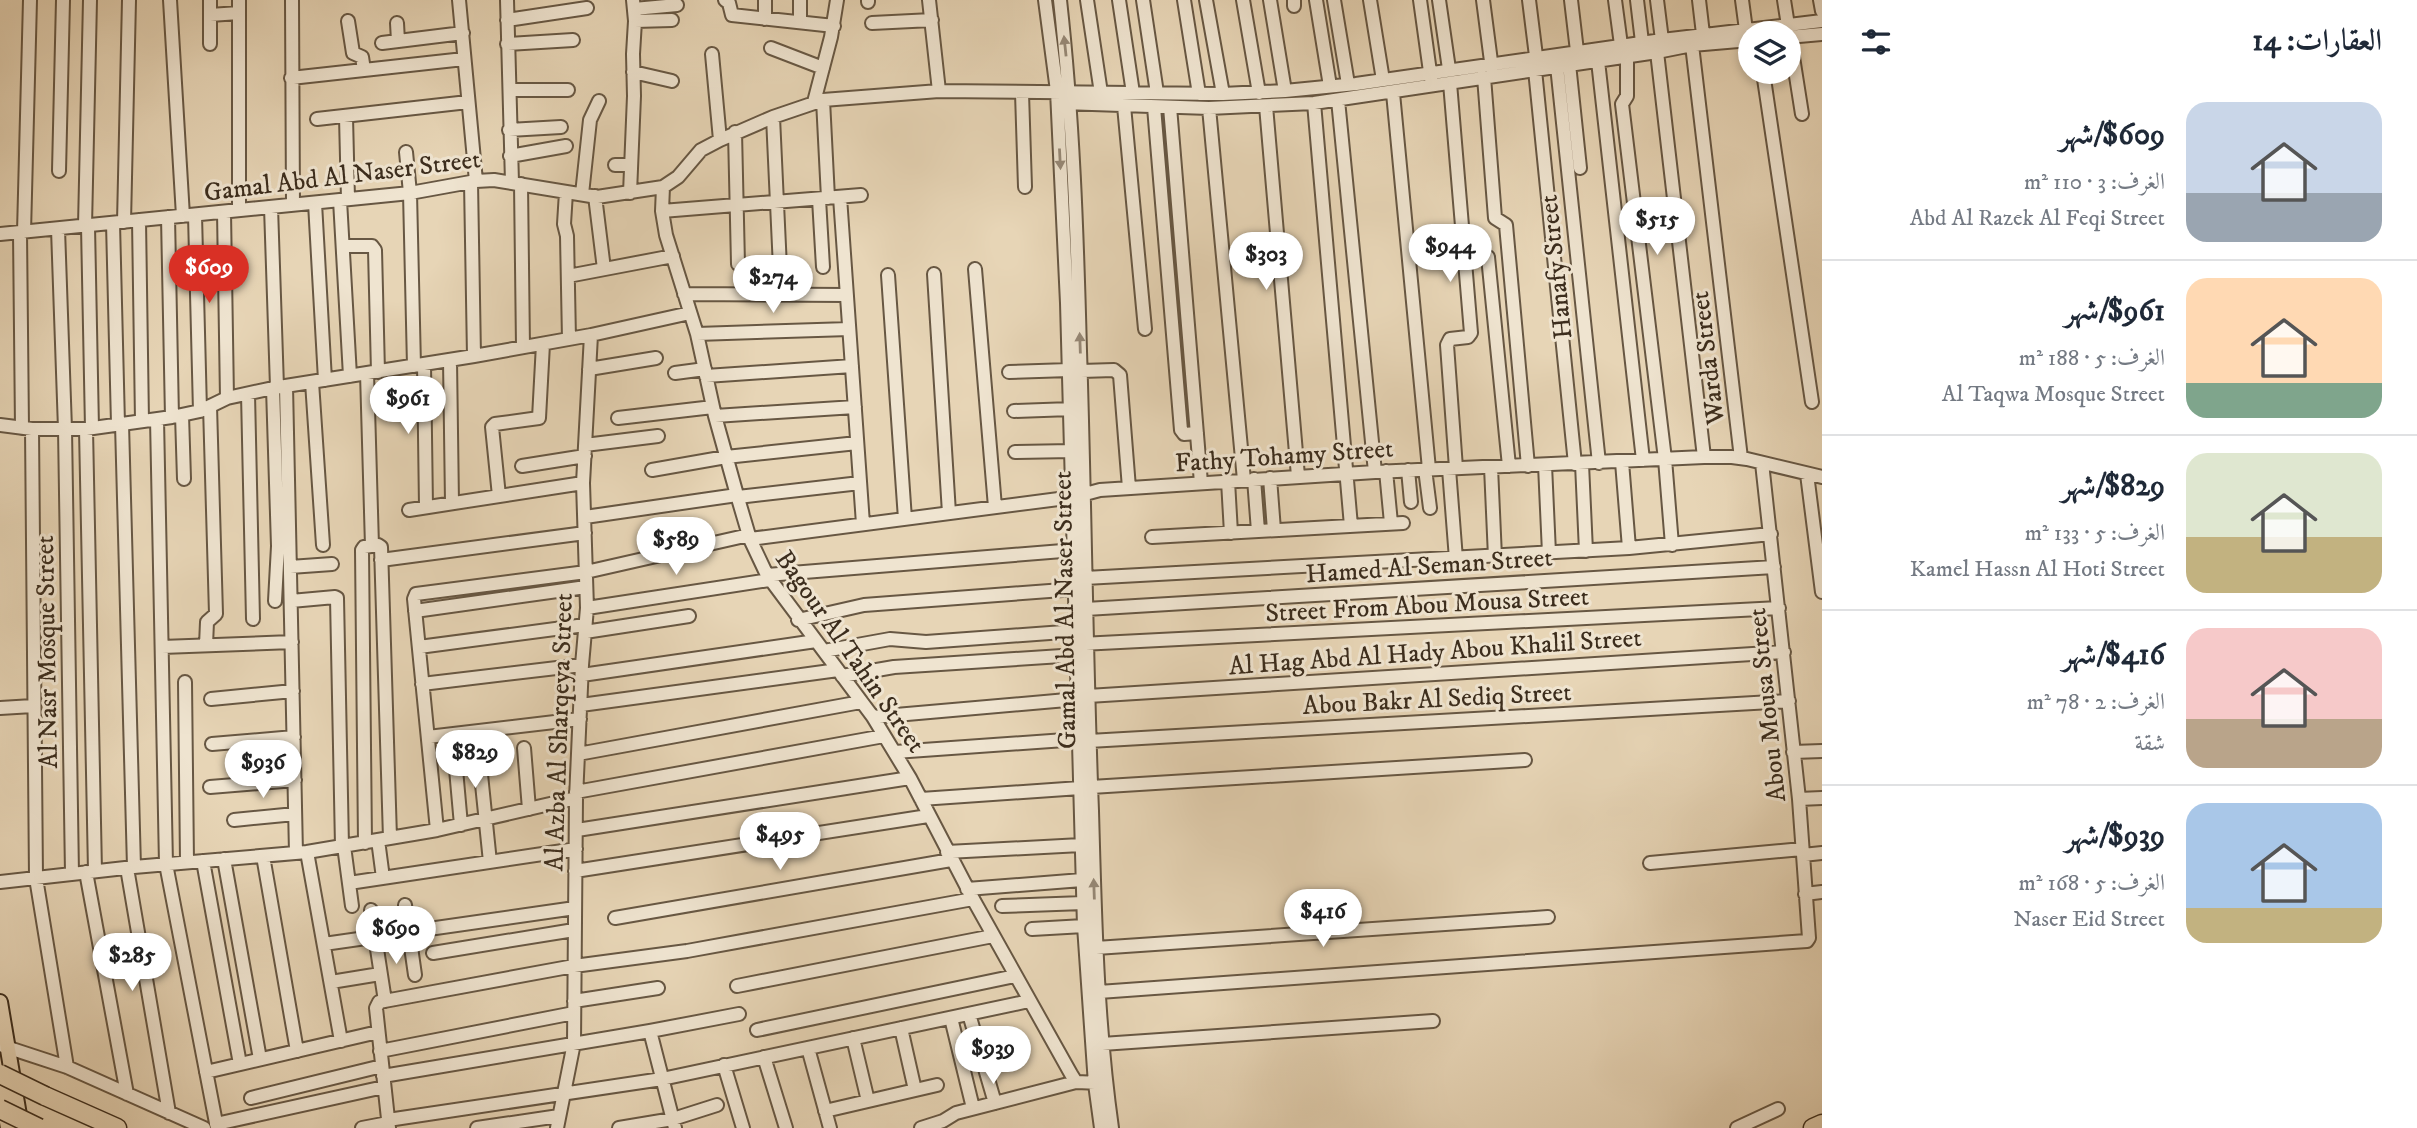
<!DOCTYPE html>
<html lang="ar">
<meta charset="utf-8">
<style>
body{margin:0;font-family:"IM FELL DW Pica",Amiri,serif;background:#f2f2f3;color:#1f2937;direction:rtl;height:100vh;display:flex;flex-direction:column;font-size:26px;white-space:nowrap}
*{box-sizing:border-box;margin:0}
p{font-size:23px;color:#747a83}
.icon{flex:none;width:38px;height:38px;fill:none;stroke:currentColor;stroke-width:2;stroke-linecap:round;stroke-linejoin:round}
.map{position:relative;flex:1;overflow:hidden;direction:ltr}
.details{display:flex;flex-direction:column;background:#fff;width:595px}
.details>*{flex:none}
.fabs{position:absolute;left:1738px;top:21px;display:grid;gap:14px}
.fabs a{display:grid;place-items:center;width:63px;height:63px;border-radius:50%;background:#fff;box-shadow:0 4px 10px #0003;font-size:35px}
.price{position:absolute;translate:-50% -60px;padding:0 16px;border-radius:24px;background:#fff;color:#222;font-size:23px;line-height:46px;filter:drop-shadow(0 2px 4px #0008)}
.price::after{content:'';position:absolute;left:50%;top:42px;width:21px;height:16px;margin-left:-10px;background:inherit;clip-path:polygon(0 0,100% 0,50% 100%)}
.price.active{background:#d93025;color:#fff}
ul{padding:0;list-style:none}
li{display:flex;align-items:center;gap:21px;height:175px;padding:0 35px}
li+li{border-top:2px solid #e0e1e3}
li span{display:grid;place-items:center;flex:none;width:196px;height:140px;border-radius:21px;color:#555}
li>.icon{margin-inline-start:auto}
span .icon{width:84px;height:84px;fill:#fffc;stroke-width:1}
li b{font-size:30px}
h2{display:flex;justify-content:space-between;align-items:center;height:84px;padding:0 35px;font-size:30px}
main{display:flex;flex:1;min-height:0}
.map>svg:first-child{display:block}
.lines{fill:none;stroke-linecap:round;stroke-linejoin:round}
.minor-casing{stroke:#675743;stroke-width:16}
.major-casing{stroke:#3c2d1d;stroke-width:18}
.highway-casing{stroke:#3c2d1d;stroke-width:21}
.minor{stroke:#efe4d0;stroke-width:12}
.major{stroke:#e7d5b6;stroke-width:14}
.highway{stroke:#e7d5b6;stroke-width:18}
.highway-bridge-casing{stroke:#3c2d1d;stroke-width:21;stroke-linecap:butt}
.highway-bridge{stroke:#e7d5b6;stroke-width:18}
.oneway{fill:#968876}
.labels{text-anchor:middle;stroke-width:6;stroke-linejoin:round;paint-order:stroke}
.street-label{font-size:26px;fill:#3c2d1d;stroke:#efe4d0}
</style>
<main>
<section class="details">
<h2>العقارات: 14<svg class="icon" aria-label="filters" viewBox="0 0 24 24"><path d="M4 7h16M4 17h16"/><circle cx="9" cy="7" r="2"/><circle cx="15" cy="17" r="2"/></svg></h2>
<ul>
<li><span style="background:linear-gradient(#c9d6e8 65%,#9aa5b1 0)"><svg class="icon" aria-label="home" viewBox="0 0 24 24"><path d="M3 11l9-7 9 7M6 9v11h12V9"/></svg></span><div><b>$609/شهر</b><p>الغرف: 3 · 110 m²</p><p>Abd Al Razek Al Feqi Street</p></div></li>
<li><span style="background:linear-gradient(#ffd9b3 75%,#7fa58c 0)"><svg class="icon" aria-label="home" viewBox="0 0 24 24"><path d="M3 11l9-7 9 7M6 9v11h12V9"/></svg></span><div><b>$961/شهر</b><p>الغرف: 5 · 188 m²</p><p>Al Taqwa Mosque Street</p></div></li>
<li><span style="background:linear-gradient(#dfe7d0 60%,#c2b280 0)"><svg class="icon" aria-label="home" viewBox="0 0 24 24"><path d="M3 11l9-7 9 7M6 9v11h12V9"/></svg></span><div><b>$829/شهر</b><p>الغرف: 5 · 133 m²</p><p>Kamel Hassn Al Hoti Street</p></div></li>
<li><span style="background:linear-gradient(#f6c9c9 65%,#b9a48a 0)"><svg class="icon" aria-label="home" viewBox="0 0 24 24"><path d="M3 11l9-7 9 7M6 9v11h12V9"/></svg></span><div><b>$416/شهر</b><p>الغرف: 2 · 78 m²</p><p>شقة</p></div></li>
<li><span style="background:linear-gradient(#a9c7e8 75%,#c2b280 0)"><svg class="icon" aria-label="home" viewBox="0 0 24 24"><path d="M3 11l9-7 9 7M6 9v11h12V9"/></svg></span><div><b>$939/شهر</b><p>الغرف: 5 · 168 m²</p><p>Naser Eid Street</p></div></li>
</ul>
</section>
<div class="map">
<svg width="1822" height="1128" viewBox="0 0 1822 1128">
<rect width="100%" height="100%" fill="#e7d5b6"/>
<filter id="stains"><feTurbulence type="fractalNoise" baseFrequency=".00286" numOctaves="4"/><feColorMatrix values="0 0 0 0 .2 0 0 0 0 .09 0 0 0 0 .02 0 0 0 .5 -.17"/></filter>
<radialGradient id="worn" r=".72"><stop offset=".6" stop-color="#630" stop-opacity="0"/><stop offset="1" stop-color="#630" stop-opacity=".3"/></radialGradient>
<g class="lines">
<defs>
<path id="minor" d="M170,0L183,216
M210,0V44
M239,0V210
M292,0L293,205
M459,0L476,181
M507,0L512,182
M725,0L729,3L732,15L834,26
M765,0V19
M868,0V2
M929,0L939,91
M1045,0L1057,91L1067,303L1084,926L1095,1084L1101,1128
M1060,0C1073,117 1077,234 1080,351C1085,504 1086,658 1092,811C1095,917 1097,1023 1112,1128
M1087,0L1101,93
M1119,0L1133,93
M1143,0L1157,93
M1184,0L1199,94
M1206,0L1223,94
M1243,0L1259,93
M1270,0L1285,91
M1294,0V6
M1316,0L1330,86
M1334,0L1348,84
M1370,0L1383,80
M1420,0L1431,79
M1439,0L1449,69
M1483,0L1492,69
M1529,0L1536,56
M1571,0L1577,51
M1615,0L1621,45
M1637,0L1642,42
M1657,0L1662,40
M1699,0L1703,34
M1742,0L1746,30
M1784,0L1802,114
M1820,0L1822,11
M634,9L677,5
M210,15L239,13
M507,20L587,8
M348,21L353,53L362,57L364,70
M635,21L672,20
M800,22V0
M397,23L398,41
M872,23L932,20
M1788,37L1822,34
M382,43L463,33
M507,44L573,40
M1692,45L1741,458
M771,48L823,68
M1657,52L1704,457
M712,54L720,140
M1627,57V96L1622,104L1665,459L1672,545
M1598,61L1643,460
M1569,64L1580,168
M1557,66L1599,463
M1535,70L1575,464
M633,72L672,81
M1763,72L1812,402
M1484,77L1495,218L1506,225L1528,466
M291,78L464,59
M1450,83L1471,333L1468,337L1450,339L1447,345L1456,468
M510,90H568
M1022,93L1025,187
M1393,93L1429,469
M823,100L828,198
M1338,100L1375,472
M814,102L831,37L837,0
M1063,103L1209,108L1314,103L1657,52L1692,45L1750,40
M1314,103L1351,526
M1124,106L1145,329
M1266,106L1298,476
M1154,107L1181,430L1184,434L1197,433
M1170,107L1201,483
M1209,108L1244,480
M346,117L348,199
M773,117L780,268
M317,119L468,102
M509,130L561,127
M735,132L738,264
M406,152L410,193L414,366
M510,156L566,146
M615,165H630
M59,171L63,0
M471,182L474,356
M521,184L523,347
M663,187L662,211L666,235L697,334L715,416L737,495L750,539L767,575L873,717L910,778L973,899L1071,1074L1076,1082L1101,1083
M566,192L564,224L567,236L569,339
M630,193L634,96L633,54L635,21L633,0
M582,194L590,120L599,101
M595,196L604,269
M840,197L863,524
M819,199L823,267
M340,200L350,376
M315,203L325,380
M271,207L277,387
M662,211L861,195
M224,212L227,398
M195,215L200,411
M168,217L172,417
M139,220L142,421
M124,222L129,0
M113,223L118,424
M85,226L90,0
M88,226L92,428
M58,229L65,429L72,874
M24,232L30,0
M20,233L22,428
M0,234L410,193L476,181L494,180L597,197L663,187L678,177L701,150L720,140L773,117L823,100L939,91L1223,94L1285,91L1356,84L1662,40L1822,21
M343,246H372L375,250L378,372
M1488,257L1509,466
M975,269L995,507
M934,274L949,513
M888,275L905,519
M568,276L673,256
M684,294L847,295
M697,334L849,329
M450,360L452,503
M424,364L426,507
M589,369L656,358
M1081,371L1114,370L1120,375L1129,488
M1009,372L1069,370
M367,373L372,546
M675,373L705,369
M706,376L852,366
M312,382L323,545
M286,386L296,853
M273,388L278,546L275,601
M248,394L253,619
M1014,411L1071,409
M182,415L184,479
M715,416L855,407
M618,418L713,407
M157,419L166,864L217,1128
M122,424L134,867
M0,425L32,429H86L172,417L200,411L227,398L273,388L474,356L591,335L690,313
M32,429L36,878L67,1067
M86,429L95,871
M585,445L658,436
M1015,452L1072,451
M1622,462L1629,548
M1582,464L1586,551
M1545,465L1549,553
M522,466L585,456
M1491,467L1495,557
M1425,469L1430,508
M1449,469L1456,559
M652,470L726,457L857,443
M1408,470L1411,502
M1386,471L1391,523
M1807,474L1822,592
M1270,478L1274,530
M1254,479L1258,531
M1228,481L1231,533
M499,496L492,427L495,424L539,418L543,344
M738,497L860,483
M409,510L583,483
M585,517L737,495
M1152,537L1403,523
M750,539L1074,497L1100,490L1375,472L1704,457H1732L1747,459L1822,477
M381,560L585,533
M290,567L332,564
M767,575L1075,550
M1085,578L1629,548L1771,534
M291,601L335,597L337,598L342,846
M587,608L769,580
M1086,609L1774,567
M415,611L586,587
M798,620L864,605L1076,589
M585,632L689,616
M1081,644L1779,608
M206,645L207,622L216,614L210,406
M162,647L292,642
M419,647L585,625
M824,651L890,639L926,642L1077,631
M582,675L816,641
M842,676L894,667L1077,655
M185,682L187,862
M422,684L582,665
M1088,696L1784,652
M211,699L293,691
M581,705L838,670
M0,708L33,706
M873,717L1078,699
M428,737L580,719
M1089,741L1789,701
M212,744L294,737
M524,748L529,809
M895,752L1079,739
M1793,752L1822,751
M578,754L861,702
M479,755L490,862
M455,758L461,825
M210,787L295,780
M1091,787L1525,760
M576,792L884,736
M921,799L1080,788
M1799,799L1822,798
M234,820L295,814
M437,830L414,599L416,594L586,572L749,535
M577,830L910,778
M378,840L383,878
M365,843L362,550L364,547L378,545L381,547L390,838
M344,846L352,906
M307,852L341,1041
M947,852L1081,845
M1803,855L1822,853
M263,856L297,1051
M224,859L260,1059
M203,861L240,1064
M1650,863L1802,849
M127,868L169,1113
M575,871L928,816
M86,872L127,1094
M0,882L134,867L307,852L437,830L576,798
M349,883L576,849
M967,889L1082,880
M1805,894L1822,892
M405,905L415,975
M1002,906L1083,903
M371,910L385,1001
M615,918L951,860
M1032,929L1084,926
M324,944L575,908
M1096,948L1548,917
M433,953L574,930
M331,982L380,974
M737,986L993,936
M1099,992L1807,941L1809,938L1799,799L1762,463
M574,1001L658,988
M969,1014L995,1103
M951,1018L973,1108
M901,1028L915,1090
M757,1030L1015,976
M650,1031L675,1128
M853,1038L868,1101
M1102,1044L1433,1021
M0,1045L67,1067L204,1128
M808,1048L830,1128
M380,1051L574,1013
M764,1057L786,1128
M724,1065L743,1128
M206,1072L378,1032
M383,1076L650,1031L739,1014
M251,1098L382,1066
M825,1111L937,1085
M388,1120L662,1079L1029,1001
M216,1124L384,1087
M362,1128L388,1123
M389,1128L376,1008L379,1002L574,966L687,951L973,899
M477,1128L559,1116
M557,1128L574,1043L576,798L582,665L587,608L583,483L591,335
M619,1128L673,1119L717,1105
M921,1128L943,1121L956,1113L1076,1082
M1737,1128L1778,1109"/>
<path id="major" d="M0,1002L21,1127
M0,1082L8,1128"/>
<path id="highway" d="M45,1096L117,1128
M1813,1128L1822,1124"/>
</defs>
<!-- minor casing -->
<use href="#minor" class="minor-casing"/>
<!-- major casing -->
<use href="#major" class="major-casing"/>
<!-- highway casing -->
<use href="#highway" class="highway-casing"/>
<!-- minor -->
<use href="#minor" class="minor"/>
<!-- major -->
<use href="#major" class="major"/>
<!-- highway -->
<use href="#highway" class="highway"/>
<defs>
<path id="highway-bridge" d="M0,1074L45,1096
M0,1109L39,1128"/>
</defs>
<!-- highway-bridge casing -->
<use href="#highway-bridge" class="highway-bridge-casing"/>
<!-- highway-bridge -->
<use href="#highway-bridge" class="highway-bridge"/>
</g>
<!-- one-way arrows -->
<defs><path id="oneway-solid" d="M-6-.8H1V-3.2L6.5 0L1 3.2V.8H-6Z" transform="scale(1.75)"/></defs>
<g class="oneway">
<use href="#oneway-solid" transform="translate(1065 46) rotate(-96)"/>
<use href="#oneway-solid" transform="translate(1060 159) rotate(87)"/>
<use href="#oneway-solid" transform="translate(1080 343) rotate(-92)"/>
<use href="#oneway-solid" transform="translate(1094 889) rotate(-92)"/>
</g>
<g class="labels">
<!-- street labels -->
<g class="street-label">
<text transform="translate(342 175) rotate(-7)" y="9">Gamal Abd Al Naser Street</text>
<text transform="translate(1555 267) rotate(-96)" y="9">Hanafy Street</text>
<text transform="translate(1707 358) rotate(-97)" y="9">Warda Street</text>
<text transform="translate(1284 455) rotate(-4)" y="9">Fathy Tohamy Street</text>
<text transform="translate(1429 565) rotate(-4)" y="9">Hamed Al Seman Street</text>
<text transform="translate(1427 604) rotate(-3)" y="9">Street From Abou Mousa Street</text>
<text transform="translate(1064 610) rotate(-91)" y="9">Gamal Abd Al Naser Street</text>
<text transform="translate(851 651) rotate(55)" y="9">Bagour Al Tahin Street</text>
<text transform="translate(1435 651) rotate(-4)" y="9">Al Hag Abd Al Hady Abou Khalil Street</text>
<text transform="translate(46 652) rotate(-91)" y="9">Al Nasr Mosque Street</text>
<text transform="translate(1437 698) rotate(-3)" y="9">Abou Bakr Al Sediq Street</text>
<text transform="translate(1766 705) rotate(-96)" y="9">Abou Mousa Street</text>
<text transform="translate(558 732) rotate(-88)" y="9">Al Azba Al Sharqeya Street</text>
</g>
</g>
<rect width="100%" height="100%" filter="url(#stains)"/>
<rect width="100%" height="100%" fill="url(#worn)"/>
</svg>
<div class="fabs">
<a><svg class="icon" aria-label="layers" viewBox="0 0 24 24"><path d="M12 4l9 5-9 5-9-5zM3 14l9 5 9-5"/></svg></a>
</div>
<b class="price" style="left:1657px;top:257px">$515</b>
<b class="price" style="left:1450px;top:284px">$944</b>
<b class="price" style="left:1266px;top:292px">$303</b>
<b class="price active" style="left:209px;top:305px">$609</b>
<b class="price" style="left:773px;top:315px">$274</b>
<b class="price" style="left:408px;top:436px">$961</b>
<b class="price" style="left:676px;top:577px">$589</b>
<b class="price" style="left:475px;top:790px">$829</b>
<b class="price" style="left:263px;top:800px">$936</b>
<b class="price" style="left:780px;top:872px">$495</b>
<b class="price" style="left:1323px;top:949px">$416</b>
<b class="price" style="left:396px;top:966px">$690</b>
<b class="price" style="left:132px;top:993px">$285</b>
<b class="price" style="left:993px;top:1086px">$939</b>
</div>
</main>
